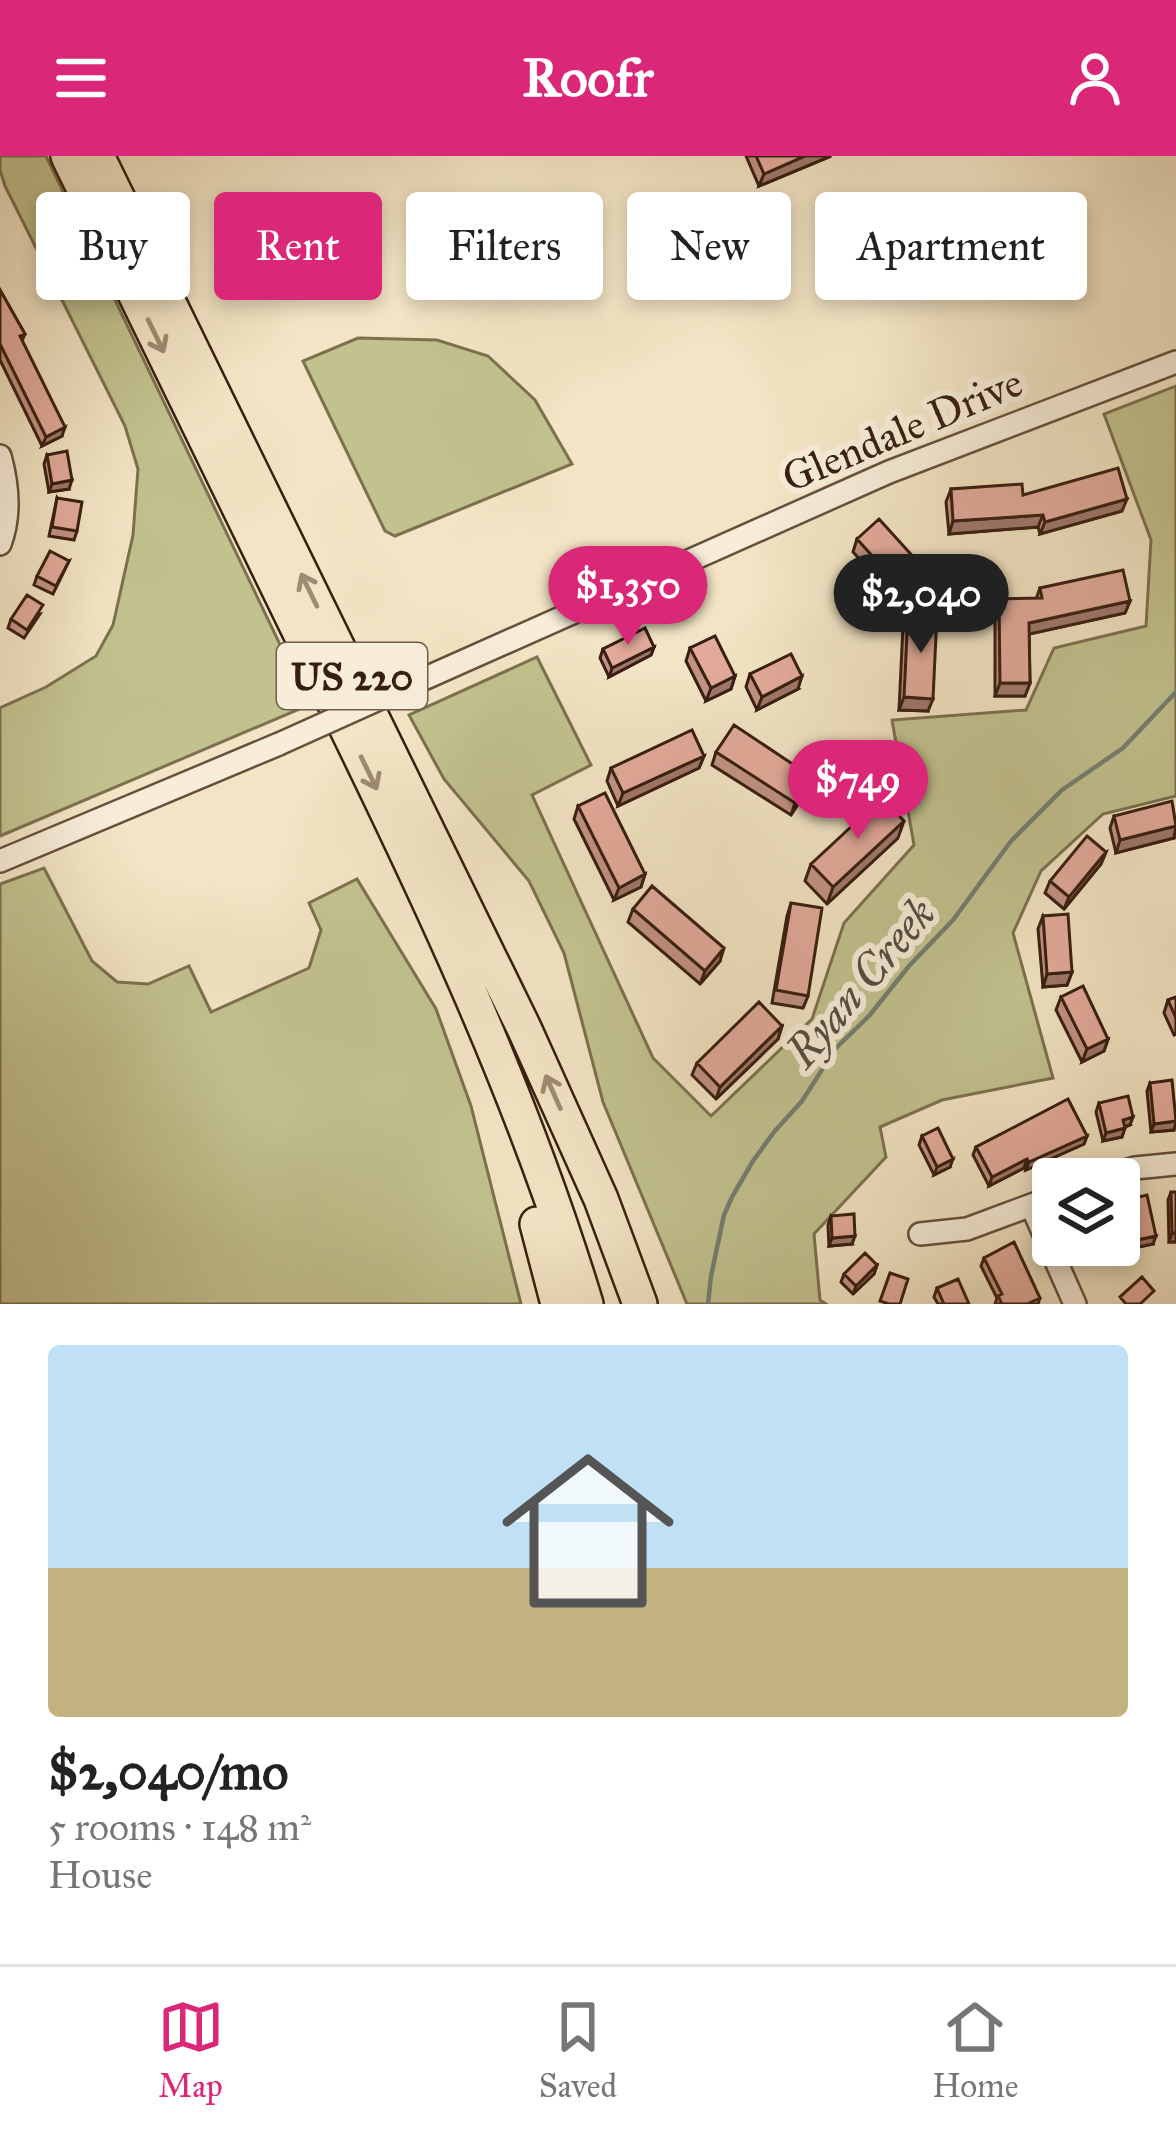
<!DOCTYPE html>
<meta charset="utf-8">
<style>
body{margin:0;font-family:"IM FELL Great Primer",serif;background:#f6f6f6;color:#222;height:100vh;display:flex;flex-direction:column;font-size:45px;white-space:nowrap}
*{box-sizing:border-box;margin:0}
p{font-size:39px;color:#767676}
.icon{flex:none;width:66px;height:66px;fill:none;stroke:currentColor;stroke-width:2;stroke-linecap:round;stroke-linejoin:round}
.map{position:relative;height:1148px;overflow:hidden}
.side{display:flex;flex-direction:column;background:#fff;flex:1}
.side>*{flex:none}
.guide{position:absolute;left:36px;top:36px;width:1104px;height:108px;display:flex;gap:24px}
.controls{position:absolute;left:1032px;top:1002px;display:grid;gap:24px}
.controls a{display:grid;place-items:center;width:108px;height:108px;border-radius:12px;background:#fff;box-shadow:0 6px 18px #0003;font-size:60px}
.price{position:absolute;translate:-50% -102px;padding:0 27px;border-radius:42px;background:#db2777;color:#fff;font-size:39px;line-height:78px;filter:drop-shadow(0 3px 6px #0008)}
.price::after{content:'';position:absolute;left:50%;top:72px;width:36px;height:27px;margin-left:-18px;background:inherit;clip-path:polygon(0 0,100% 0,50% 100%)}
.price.active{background:#222;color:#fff}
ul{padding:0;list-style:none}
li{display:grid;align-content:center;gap:24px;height:636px;padding:0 48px}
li+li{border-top:3px solid #e0e0e0}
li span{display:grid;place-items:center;height:372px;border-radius:12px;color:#555}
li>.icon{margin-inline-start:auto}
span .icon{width:216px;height:216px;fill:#fffc;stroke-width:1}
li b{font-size:51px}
.tag{padding:0 42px;border-radius:12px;background:#fff;box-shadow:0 6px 18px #0003;font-size:42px;line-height:108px}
.tag.active{background:#db2777;color:#fff}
header{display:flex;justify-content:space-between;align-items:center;height:156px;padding:0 48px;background:#db2777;color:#fff;font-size:54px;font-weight:700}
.tabs{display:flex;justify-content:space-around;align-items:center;height:168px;border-top:3px solid #e0e0e0;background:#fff;font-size:33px;color:#767676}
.tabs a{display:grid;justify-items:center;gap:6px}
.tabs .active{color:#db2777}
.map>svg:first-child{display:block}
.green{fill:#c2c28f;stroke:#7c704f;stroke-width:3}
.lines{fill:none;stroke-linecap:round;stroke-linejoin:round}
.stream{stroke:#737f71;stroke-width:4.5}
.minor-casing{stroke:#66503c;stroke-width:26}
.highway-casing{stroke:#371e0f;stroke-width:38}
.minor{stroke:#f7edd9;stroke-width:21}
.highway{stroke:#f2e4c4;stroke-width:33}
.minor-bridge-casing{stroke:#66503c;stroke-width:26;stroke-linecap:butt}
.minor-bridge{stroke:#f7edd9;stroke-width:21}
.wall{fill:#c29284;stroke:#371e0f;stroke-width:3}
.shaded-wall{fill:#9e776c;stroke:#371e0f;stroke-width:3}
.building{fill:#e2aa9a;stroke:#371e0f;stroke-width:3}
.oneway{stroke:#9e8b73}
.labels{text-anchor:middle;stroke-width:12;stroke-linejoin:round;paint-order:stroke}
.shield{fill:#f7edd9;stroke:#715c4c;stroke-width:3}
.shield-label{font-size:39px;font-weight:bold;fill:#371e0f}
.street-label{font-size:42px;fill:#371e0f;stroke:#f7edd9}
.water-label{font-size:45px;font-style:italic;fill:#554e40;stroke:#f7edd9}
</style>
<header><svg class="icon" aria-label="menu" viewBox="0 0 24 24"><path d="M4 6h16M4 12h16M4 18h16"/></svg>Roofr<svg class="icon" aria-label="person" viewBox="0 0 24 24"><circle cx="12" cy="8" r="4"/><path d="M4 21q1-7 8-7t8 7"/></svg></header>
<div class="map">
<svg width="1176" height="1148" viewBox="0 0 1176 1148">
<rect width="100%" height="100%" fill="#f2e4c4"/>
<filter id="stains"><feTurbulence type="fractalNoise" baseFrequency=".00167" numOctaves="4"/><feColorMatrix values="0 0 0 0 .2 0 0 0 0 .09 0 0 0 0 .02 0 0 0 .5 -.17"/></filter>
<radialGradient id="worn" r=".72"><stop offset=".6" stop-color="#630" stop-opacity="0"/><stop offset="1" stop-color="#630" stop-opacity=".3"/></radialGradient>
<!-- green -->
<path class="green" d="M0,0H46L309,549L0,680V552L46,531L96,500L113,469L133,379L138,313L125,270L5,30L0,14Z
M358,182L437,184L488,200L535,244L572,308L395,380L385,375L303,205Z
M1176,230V640L1103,658L1041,715L1013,777L1053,922L942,944L880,971L886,1001L814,1078L820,1144L826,1148H687L603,946L564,797L529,725L444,623L409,559L537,501L591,609L532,639L653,902L711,960L812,863L844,767L914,689L892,564L1026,554L1054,492L1146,470L1151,384L1104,258Z
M44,712L92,805L117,826L148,828L189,810L211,856L309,812L321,774L309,747L357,723L436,853L471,950L521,1148H0V728Z"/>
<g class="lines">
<!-- stream -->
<path class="stream" d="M708,1148L711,1120L724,1059L732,1041L753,1005L774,976L802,945L836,892L869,860L909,810L953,764L1011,685L1062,634L1123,592L1176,536"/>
<defs>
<path id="minor" d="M0,300C8,329 11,359 0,388
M419,525L889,316L1176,206
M0,705L279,588
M1099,1023L1135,1012L1176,1008
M1032,1051L1075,1148
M920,1078L967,1073L1053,1041"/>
<path id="highway" d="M68,0C153,174 238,348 322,522C422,725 520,930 586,1148
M97,0L524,872L601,1043L640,1148
M537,1068L558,1148"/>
</defs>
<!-- minor casing -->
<use href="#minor" class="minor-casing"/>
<!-- highway casing -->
<use href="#highway" class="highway-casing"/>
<!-- minor -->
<use href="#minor" class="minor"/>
<!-- highway -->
<use href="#highway" class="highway"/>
<defs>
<path id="minor-bridge" d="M279,588L419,525"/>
</defs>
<!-- minor-bridge casing -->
<use href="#minor-bridge" class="minor-bridge-casing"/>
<!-- minor-bridge -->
<use href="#minor-bridge" class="minor-bridge"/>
</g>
<!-- wall -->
<path class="wall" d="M746,0H831L759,30Z
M0,134L25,178L22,185L62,280L42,290L0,204Z
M47,299L69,333L49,336L44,308Z
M951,333L1023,339L1122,355L1040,378L1038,371L949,378L946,346Z
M57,342L77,375L74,384L49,380Z
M857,383L931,439L911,457L928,555L899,554L903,470L908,457L853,396Z
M69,405L53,438L34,429L37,420Z
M1040,432L1130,445L1125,457L1029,478L1030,527L1025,540H995V456L999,443H1036Z
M40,458L24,482L8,472L11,463Z
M654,491L651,499L609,521L600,502L603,493Z
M690,492L735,520L731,533L706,545L686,505Z
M750,518L798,533L757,554L746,531Z
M716,596L812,621L807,634L791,659L712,609Z
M704,600L699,612L618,650L607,625L611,612Z
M578,650L645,718L641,731L614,744L574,663Z
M1114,660L1174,682L1116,697L1110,672Z
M898,682L827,748L805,725L811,708Z
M1106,696L1101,708L1064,753L1045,737L1050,725Z
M791,747L808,840L803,852L772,847L787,760Z
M633,753L720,805L700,828L628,766Z
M1043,760L1072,816L1067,829L1043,831L1038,773Z
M1061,841L1108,883L1104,895L1082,906L1056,854Z
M1176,841V878L1174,879L1164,857L1168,844Z
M782,870L778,883L716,943L692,919L697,907Z
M1150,927L1176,959L1174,974L1151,976L1147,935Z
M1099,947L1130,969L1125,971L1122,981L1103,985L1096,956Z
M922,980L950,1011L934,1019L919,989Z
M1087,980L1084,988L1026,1014L1024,1012L989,1030L973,999L976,991Z
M1171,1036L1176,1086H1169L1168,1044Z
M1119,1046L1153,1088L1129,1093L1128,1088L1094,1098L1091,1089H1119Z
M831,1060L852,1088L829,1090L828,1069Z
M984,1102L1040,1142L1038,1148H995L997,1142L981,1110Z
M877,1109L874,1118L853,1138L841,1126L844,1118Z
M937,1132L969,1148H938L934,1141Z"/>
<!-- shaded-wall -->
<path class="shaded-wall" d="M805,0H831L759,30L764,18Z
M65,271L62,280L42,290L46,281Z
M72,324L69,333L49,336L52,328Z
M1127,343L1122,355L1040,378L1045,366Z
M1043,359L1038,371L949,378L953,365Z
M936,426L931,439L909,458L914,446Z
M1130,445L1125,457L1025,479L1029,467Z
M654,491L651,499L609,521L612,512Z
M735,520L731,533L706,545L711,532Z
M802,520L798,533L757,554L762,541Z
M1000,527H1030L1025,540H995Z
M904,541L933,543L928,555L899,554Z
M704,600L699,612L618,650L623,637Z
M812,621L807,634L791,659L795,647Z
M904,665L898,682L827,748L833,731Z
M1176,670L1174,682L1116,697L1120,684Z
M1106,696L1101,708L1064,753L1069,741Z
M645,718L641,731L614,744L619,732Z
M724,792L720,805L700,828L705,815Z
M1072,816L1067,829L1043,831L1047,818Z
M782,870L778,883L716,943L720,931Z
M1108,883L1104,895L1082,906L1087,893Z
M1133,961L1130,969L1120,972L1123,964Z
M1176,965L1174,974L1151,976L1154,968Z
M1125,972L1122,981L1103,985L1106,977Z
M1087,980L1084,988L1026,1014L1029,1006Z
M953,1003L950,1011L934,1019L937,1011Z
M1027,1003L1024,1012L989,1030L992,1021Z
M1172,1077H1176V1086H1169Z
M855,1080L852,1088L829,1090L832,1082Z
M1131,1080L1128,1088L1094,1098L1097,1090L1119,1089V1083Z
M1156,1080L1153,1088L1129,1093L1132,1085Z
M877,1109L874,1118L853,1138L856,1130Z"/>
<!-- building -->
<path class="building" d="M756,0H805L764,18Z
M0,134L25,178L20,180L65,271L46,281L0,188Z
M67,295L72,324L52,328L47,299Z
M1118,312L1127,343L1045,366L1043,359L953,365L951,333L1022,328L1023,339Z
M57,342L82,346L77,375L52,371Z
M879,363L936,426L914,446L857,383Z
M50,395L69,405L56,430L37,420Z
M1123,414L1130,445L1029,467L1030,527H1000L999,443L1042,442L1040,432Z
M27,439L43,449L27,474L11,463Z
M908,457L937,458L933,543L904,541Z
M645,472L654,491L612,512L603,493Z
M715,480L735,520L711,532L690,492Z
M791,498L802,520L762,541L750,518Z
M734,569L812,621L795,647L716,596Z
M692,574L704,600L623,637L611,612Z
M605,637L645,718L619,732L578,650Z
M882,642L904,665L833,731L811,708Z
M1172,645L1176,670L1120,684L1114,660Z
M1087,680L1106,696L1069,741L1050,725Z
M652,730L724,792L705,815L633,753Z
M791,747L822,752L808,840L776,834Z
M1068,758L1072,816L1047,818L1043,760Z
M1083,830L1108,883L1087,893L1061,841Z
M1176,841V862L1168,844Z
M759,846L782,870L720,931L697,907Z
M1172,924L1176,965L1154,968L1150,927Z
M1128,940L1133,961L1123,964L1125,972L1106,977L1099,947Z
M1068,943L1087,980L1029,1006L1027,1003L992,1021L976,991Z
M938,972L953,1003L937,1011L922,980Z
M1171,1036H1176V1077H1172Z
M1147,1039L1156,1080L1132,1085L1131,1080L1119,1083V1046Z
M854,1058L855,1080L832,1082L831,1060Z
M1014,1086L1040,1142L1027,1148H1002L998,1140L1002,1138L984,1102Z
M865,1097L877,1109L856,1130L844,1118Z
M890,1117L908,1123L900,1148H889L880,1145Z
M1142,1121L1154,1135L1140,1148H1126L1120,1141Z
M958,1123L969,1148H944L937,1132Z"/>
<!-- one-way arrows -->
<defs><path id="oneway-shaft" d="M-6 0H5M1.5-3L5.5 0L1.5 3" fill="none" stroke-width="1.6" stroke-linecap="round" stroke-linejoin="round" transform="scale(3)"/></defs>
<g class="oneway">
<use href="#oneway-shaft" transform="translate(156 180) rotate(64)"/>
<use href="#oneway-shaft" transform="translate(309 434) rotate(-116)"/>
<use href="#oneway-shaft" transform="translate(369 617) rotate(64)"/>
<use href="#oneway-shaft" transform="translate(553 936) rotate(-114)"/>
</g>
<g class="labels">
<!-- shield labels -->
<rect class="shield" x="277" y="487" width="150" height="66" rx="9"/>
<g class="shield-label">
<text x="352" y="534">US 220</text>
</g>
<!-- street labels -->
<g class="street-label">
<text transform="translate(902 273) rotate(-23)" y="15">Glendale Drive</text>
</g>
<!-- water labels -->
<g class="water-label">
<text transform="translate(860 826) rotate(-50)" y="16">Ryan Creek</text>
</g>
</g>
<rect width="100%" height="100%" filter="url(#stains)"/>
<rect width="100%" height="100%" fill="url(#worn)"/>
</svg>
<div class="controls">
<a><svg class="icon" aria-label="layers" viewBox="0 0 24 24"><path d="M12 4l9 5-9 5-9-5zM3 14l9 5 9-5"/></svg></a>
</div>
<b class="price" style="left:628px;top:492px">$1,350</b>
<b class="price active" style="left:921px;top:500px">$2,040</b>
<b class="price" style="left:858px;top:686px">$749</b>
<div class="guide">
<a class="tag">Buy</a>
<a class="tag active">Rent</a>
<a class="tag">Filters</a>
<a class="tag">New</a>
<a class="tag">Apartment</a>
</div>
</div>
<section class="side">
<ul>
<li><span style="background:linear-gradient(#bfe0f5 60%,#c2b280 0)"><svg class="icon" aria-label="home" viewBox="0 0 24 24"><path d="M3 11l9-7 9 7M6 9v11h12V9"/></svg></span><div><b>$2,040/mo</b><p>5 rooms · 148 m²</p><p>House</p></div></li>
</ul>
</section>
<nav class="tabs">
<a class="active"><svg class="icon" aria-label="map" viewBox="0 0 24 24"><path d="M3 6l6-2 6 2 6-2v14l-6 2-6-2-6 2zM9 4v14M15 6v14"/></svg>Map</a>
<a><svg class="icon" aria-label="saved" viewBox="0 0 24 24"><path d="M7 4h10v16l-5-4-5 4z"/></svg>Saved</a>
<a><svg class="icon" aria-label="home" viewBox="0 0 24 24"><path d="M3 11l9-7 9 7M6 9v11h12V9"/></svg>Home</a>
</nav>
